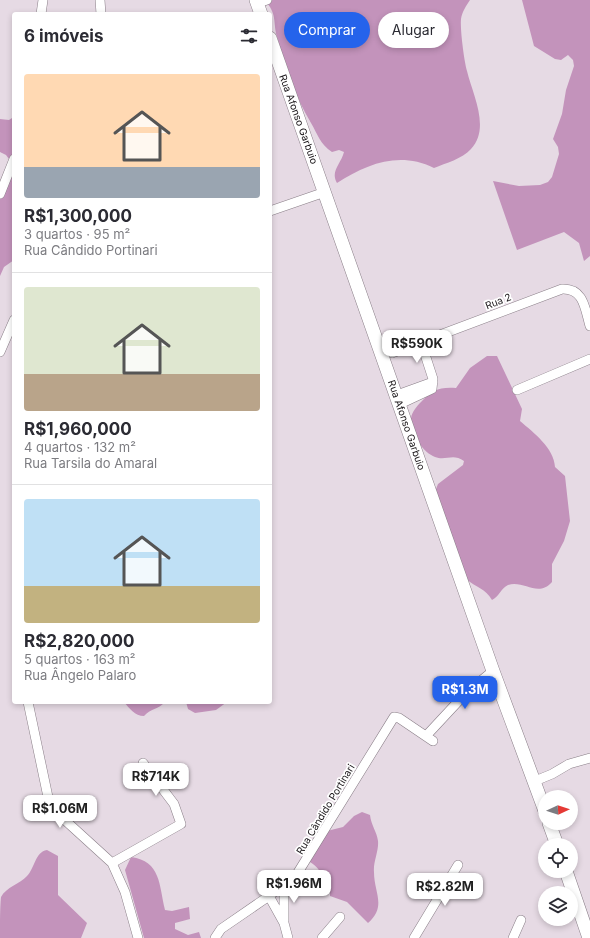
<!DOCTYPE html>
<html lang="pt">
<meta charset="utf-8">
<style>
body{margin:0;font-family:Inter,sans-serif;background:#f7f7f7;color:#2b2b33;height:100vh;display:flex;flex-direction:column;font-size:15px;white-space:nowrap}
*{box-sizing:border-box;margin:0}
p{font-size:13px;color:#7c7c81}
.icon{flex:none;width:22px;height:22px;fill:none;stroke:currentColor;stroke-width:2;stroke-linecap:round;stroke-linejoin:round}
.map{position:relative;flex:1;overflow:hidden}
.details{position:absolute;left:12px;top:12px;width:260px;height:692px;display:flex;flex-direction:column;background:#fff;border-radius:4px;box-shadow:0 2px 6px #0003}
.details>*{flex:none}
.top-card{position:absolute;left:284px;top:12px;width:246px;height:36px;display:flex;gap:8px}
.needle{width:26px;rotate:87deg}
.fabs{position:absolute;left:538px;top:790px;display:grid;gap:8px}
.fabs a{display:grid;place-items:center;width:40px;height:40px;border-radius:50%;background:#fff;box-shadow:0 2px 6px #0003;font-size:20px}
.price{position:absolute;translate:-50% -34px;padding:0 9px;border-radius:8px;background:#fff;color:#222;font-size:13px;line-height:26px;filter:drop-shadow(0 1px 2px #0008)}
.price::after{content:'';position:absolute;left:50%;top:24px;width:12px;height:9px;margin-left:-6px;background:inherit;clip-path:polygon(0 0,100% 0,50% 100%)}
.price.selected{background:#2563eb;color:#fff}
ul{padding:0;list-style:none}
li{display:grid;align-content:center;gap:8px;height:212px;padding:0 12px}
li+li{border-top:1px solid #e1e1e2}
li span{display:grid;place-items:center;height:124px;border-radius:4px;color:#555}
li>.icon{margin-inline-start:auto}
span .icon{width:72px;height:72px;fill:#fffc;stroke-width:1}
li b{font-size:17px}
h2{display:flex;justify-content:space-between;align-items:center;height:48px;padding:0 12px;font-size:17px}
.pill{padding:0 14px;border-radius:18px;background:#fff;box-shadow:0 2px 6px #0003;font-size:14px;line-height:36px}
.pill.selected{background:#2563eb;color:#fff}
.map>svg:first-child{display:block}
.forest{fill:#c393bb}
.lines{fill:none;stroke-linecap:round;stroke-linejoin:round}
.street-casing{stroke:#897e87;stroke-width:10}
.secondary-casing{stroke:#897e87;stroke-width:14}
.street{stroke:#fff;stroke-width:9}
.secondary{stroke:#fff;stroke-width:13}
.labels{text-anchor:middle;stroke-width:3.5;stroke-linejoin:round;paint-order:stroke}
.street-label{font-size:10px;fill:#1b171a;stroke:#fff}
</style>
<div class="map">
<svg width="590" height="938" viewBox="0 0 590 938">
<rect width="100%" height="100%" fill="#e6dae4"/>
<!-- forest -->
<path class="forest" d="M269,0H470C466,6 462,12 461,19C460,29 464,60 467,71C472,93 491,128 471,149C462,159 446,163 434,168C399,151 367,164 337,183C330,171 341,164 344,152L339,150L332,152C320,144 318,135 311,123C295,96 285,67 277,37C273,23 277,15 267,3Z
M522,0H590V256L584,261L579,243L564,232L517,250L493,181L519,186L540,185L548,182L552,177L559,154L558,147L553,139L562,114L566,90L574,66L573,60L568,55L561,60L555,59L534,46Z
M14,113V260L4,267L0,276V198L8,179L9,159L6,155L0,152V119L9,120L12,118Z
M487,356H497L522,409L520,421C534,433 554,448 555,467L565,476L570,521L564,541L552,564V582C538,598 524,580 508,585C501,588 499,597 492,600C485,588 477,588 466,579L434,494L438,484L463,465L464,461C453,453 446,461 435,457C423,453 408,431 411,418C412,412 417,406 421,402C433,390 438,387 456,388L470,368Z
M124,702H165C159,709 150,709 144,716C135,716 129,708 124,702Z
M186,702H227L216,710L195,713L188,709Z
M362,812L370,815C371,825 377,832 378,841C379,851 373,862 374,872C374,893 387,906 368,923L347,902L330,896V891C321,882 325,871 310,862L315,849L327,831L343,827L354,816Z
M47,850L58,856V895L87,923L81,938H0C0,929 0,905 1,897C6,887 20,884 27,876C35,868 35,852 47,850Z
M131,857C161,861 159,885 165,910L172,911L189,907L190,919L175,923V929L188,935L199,932L201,938H144L125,870Z"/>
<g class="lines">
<defs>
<path id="street" d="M100,0L101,14
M258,3L267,0
M41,14L43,0
M0,194L14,159
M270,211L325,192
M0,352L14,320
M392,353L562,289C584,288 585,309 590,326
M517,390L590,359
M397,395L433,382
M400,404L432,389L433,379L421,342
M28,702L48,797L56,812L112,863L125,892L138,938
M426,736L466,693L493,671
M535,781L552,774L569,764L590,758
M112,863L181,824L174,804L143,763
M269,896L284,923L288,938
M284,921V885
M215,938L221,929L269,896L297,874L394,717L399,718L433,741
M322,938L340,917
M414,938L458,865
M513,938L521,920"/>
<path id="secondary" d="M256,0L261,14
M270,38L493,671L545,811
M549,823L557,845
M566,871L589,938"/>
</defs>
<!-- street casing -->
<use href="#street" class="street-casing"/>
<!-- secondary casing -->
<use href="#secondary" class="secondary-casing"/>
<!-- street -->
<use href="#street" class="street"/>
<!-- secondary -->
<use href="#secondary" class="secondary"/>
</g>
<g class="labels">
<!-- street labels -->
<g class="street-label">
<text transform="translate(299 119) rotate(70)" y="4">Rua Afonso Garbuio</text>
<text transform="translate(498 301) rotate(-21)" y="4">Rua 2</text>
<text transform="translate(407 425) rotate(71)" y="4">Rua Afonso Garbuio</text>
<text transform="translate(325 809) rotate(-59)" y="4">Rua Cândido Portinari</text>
</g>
</g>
</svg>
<div class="fabs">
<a><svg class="needle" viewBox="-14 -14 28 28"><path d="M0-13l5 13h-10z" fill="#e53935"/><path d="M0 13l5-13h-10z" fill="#7c7c81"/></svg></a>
<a><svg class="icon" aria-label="locate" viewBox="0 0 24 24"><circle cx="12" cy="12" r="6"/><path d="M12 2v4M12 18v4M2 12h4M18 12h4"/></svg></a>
<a><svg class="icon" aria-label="layers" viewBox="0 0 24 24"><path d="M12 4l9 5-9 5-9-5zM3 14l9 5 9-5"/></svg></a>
</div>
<b class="price" style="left:417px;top:364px">R$590K</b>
<b class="price selected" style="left:465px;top:710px">R$1.3M</b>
<b class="price" style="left:156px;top:797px">R$714K</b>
<b class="price" style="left:60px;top:829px">R$1.06M</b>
<b class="price" style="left:294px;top:904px">R$1.96M</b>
<b class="price" style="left:445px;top:907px">R$2.82M</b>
<div class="top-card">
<a class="pill selected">Comprar</a>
<a class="pill">Alugar</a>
</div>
<section class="details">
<h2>6 imóveis<svg class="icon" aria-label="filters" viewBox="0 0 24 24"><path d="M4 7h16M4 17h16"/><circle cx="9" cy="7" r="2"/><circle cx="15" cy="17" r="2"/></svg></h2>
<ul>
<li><span style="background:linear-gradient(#ffd9b3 75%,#9aa5b1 0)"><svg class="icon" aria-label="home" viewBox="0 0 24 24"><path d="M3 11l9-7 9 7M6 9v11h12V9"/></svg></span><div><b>R$1,300,000</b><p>3 quartos · 95 m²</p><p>Rua Cândido Portinari</p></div></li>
<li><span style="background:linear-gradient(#dfe7d0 70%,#b9a48a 0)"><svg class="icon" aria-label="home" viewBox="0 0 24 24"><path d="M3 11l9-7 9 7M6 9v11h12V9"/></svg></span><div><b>R$1,960,000</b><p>4 quartos · 132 m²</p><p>Rua Tarsila do Amaral</p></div></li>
<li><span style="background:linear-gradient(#bfe0f5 70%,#c2b280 0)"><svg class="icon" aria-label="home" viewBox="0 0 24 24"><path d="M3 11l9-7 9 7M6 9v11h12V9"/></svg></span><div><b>R$2,820,000</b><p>5 quartos · 163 m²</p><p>Rua Ângelo Palaro</p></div></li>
</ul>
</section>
</div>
